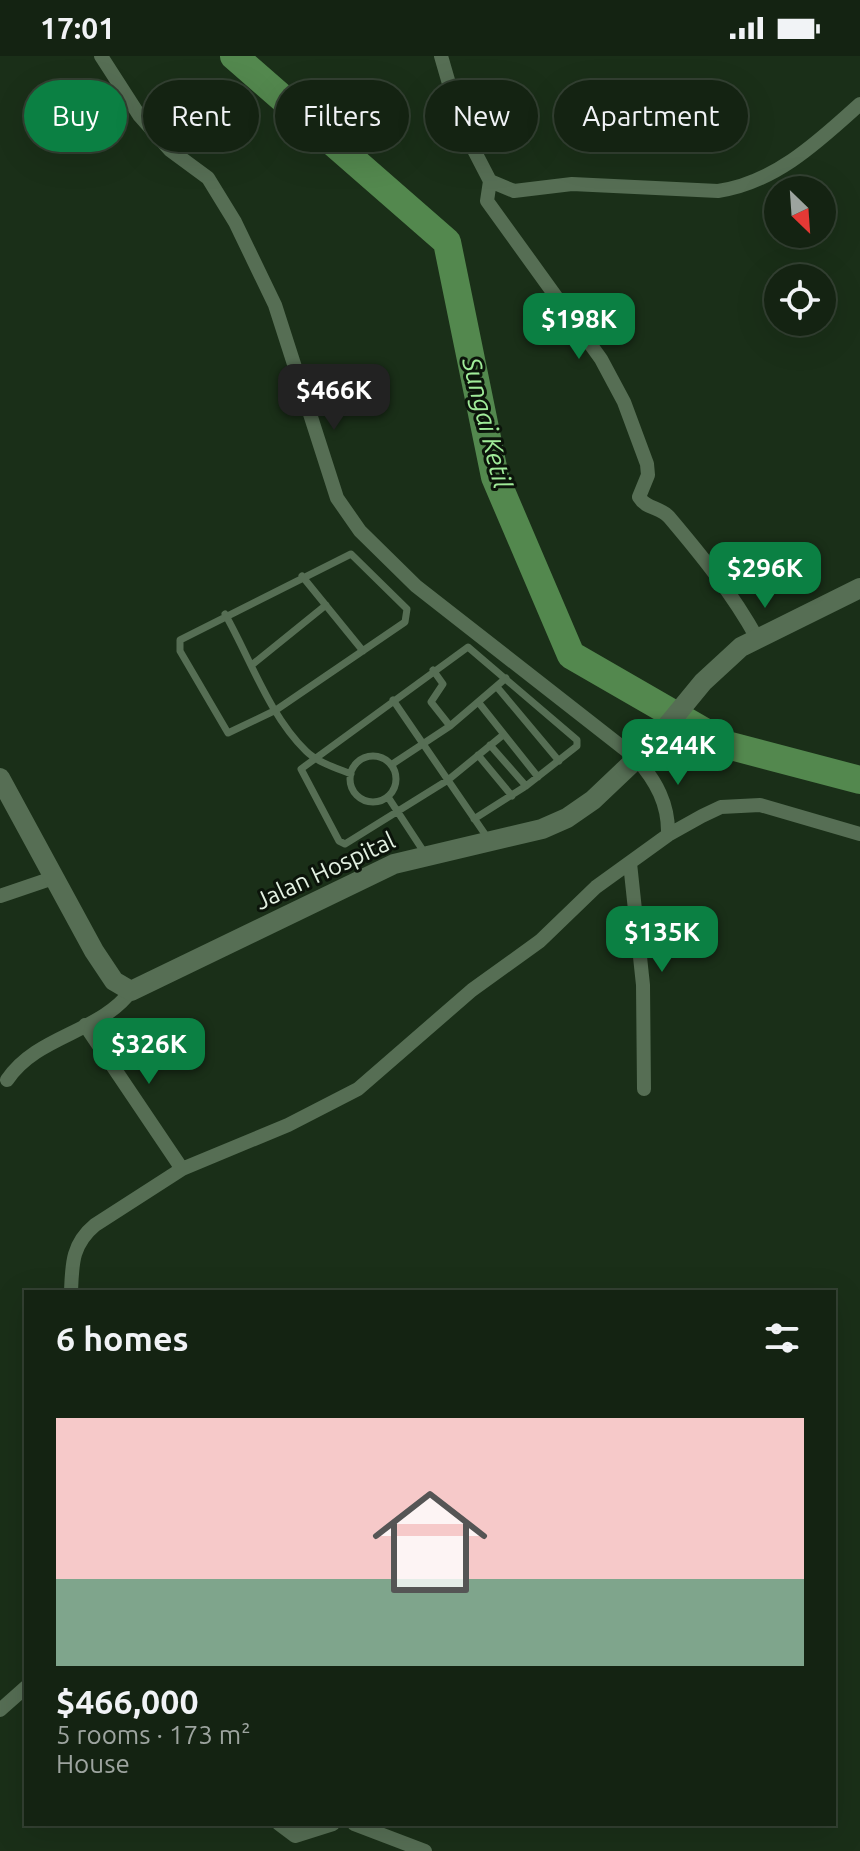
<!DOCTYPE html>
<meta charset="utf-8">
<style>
body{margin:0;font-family:Ubuntu,sans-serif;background:#212f20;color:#f1f3f6;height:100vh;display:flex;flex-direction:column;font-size:30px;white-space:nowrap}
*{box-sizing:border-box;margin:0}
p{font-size:26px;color:#9da49f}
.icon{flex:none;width:44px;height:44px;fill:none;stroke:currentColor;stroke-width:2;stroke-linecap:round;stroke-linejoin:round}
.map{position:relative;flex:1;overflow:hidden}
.sheet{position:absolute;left:24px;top:1234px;width:812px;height:536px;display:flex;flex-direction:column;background:#142312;border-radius:0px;box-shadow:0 8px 32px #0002,0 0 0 2px #334032}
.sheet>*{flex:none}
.hud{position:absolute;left:24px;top:24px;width:812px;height:72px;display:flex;gap:16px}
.needle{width:52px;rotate:155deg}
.tools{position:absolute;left:764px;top:120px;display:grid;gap:16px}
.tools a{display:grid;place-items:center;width:72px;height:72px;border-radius:50%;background:#142312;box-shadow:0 8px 32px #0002,0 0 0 2px #334032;font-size:40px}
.price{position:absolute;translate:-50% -68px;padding:0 18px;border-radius:16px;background:#0b8043;color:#fff;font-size:26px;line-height:52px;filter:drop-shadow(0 2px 4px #0008)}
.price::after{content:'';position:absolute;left:50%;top:48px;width:24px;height:18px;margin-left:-12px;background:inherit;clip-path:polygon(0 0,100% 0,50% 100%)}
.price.current{background:#222;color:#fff}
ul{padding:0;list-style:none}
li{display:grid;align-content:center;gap:16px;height:424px;padding:0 32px}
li+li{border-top:2px solid #334032}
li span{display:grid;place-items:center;height:248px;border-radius:0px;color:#555}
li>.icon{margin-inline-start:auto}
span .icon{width:144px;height:144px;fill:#fffc;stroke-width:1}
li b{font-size:34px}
h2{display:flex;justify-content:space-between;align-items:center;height:96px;padding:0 32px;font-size:34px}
.tag{padding:0 28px;border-radius:36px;background:#142312;box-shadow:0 8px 32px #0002,0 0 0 2px #334032;font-size:28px;line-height:72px}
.tag.current{background:#0b8043;color:#fff}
.status{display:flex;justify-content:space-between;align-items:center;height:56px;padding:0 40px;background:#142312;direction:ltr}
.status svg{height:22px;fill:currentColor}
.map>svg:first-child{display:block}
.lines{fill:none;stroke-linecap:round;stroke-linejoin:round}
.river{stroke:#53884e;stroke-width:28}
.service{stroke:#566e54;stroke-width:7}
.minor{stroke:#566e54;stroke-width:14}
.secondary{stroke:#566e54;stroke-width:20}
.labels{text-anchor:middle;stroke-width:6;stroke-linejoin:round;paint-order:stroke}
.street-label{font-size:24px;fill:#e3f1e2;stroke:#0b140a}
.water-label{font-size:26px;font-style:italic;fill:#a0eb99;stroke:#0b140a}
</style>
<div class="status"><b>17:01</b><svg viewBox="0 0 49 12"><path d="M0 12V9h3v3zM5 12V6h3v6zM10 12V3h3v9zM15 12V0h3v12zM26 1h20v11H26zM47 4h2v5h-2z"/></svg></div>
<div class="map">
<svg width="860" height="1795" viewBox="0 0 860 1795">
<rect width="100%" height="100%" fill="#1a2f18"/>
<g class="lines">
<!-- river -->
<path class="river" d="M234,0L447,186L495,421L571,599L727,689L860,724"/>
<!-- service -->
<path class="service" d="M351,498L407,553L405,566L276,654L228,677L180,595V584Z
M302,520L363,595
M225,558C250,602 269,659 306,695C317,706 336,712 351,718
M253,608L326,549
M433,614L443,628L431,646L450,670
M497,631L559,705
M393,644L489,784
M479,647L538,721
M490,689L526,730
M478,699L512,740
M350 723a23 23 0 1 1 46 0a23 23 0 1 1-46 0Z
M391,709L450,670L506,622
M388,741L424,796
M474,763L526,730L577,690V684L468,591L301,713L339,785L345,788L448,724L503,679"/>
<!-- minor -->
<path class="minor" d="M101,0L139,59L170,94L208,122L235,166L275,249L337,442L360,475L416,530L636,702C656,725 669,748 668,779
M441,0L461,69L490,125L487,145L601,303L624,346L647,408L648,419L639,441C646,453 660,451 669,461C702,500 732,537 757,582
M490,125L514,135L572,128L718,135C775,127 819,85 860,48
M630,807L643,929L644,1033
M0,840L53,822
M85,969L182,1113
M7,1024C37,979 100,977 131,935
M71,1236C72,1208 72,1188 95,1169L182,1113L288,1069L358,1033L472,934L540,885L596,831L668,779L702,760L721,751L760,749L860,778
M0,1654L26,1631
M279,1768L295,1780L333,1768
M354,1768L425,1795"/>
<!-- secondary -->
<path class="secondary" d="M0,722L94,895L114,925L131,935L394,808L542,773L567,762L593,744L652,688L703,626L741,591L860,532"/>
</g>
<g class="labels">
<!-- street labels -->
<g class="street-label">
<text transform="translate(325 815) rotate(-25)" y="8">Jalan Hospital</text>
</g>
<!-- water labels -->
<g class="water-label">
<text transform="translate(487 367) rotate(76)" y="9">Sungai Ketil</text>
</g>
</g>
</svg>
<div class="tools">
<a><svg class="needle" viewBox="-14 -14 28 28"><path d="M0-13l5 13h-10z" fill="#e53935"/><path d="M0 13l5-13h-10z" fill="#9da49f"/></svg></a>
<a><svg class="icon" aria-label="locate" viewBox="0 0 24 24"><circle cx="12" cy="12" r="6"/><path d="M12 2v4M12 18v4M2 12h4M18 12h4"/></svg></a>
</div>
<b class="price" style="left:579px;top:305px">$198K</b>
<b class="price current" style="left:334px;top:376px">$466K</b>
<b class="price" style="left:765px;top:554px">$296K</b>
<b class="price" style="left:678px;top:731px">$244K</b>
<b class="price" style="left:662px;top:918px">$135K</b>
<b class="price" style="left:149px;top:1030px">$326K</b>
<div class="hud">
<a class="tag current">Buy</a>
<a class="tag">Rent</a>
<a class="tag">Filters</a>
<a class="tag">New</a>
<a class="tag">Apartment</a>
</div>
<section class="sheet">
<h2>6 homes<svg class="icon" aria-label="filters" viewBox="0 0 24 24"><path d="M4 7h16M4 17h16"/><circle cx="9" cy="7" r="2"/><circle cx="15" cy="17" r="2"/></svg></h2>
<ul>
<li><span style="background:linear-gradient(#f6c9c9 65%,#7fa58c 0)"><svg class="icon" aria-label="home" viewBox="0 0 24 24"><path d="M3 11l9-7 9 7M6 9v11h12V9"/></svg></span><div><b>$466,000</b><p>5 rooms · 173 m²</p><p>House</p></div></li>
</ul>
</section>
</div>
